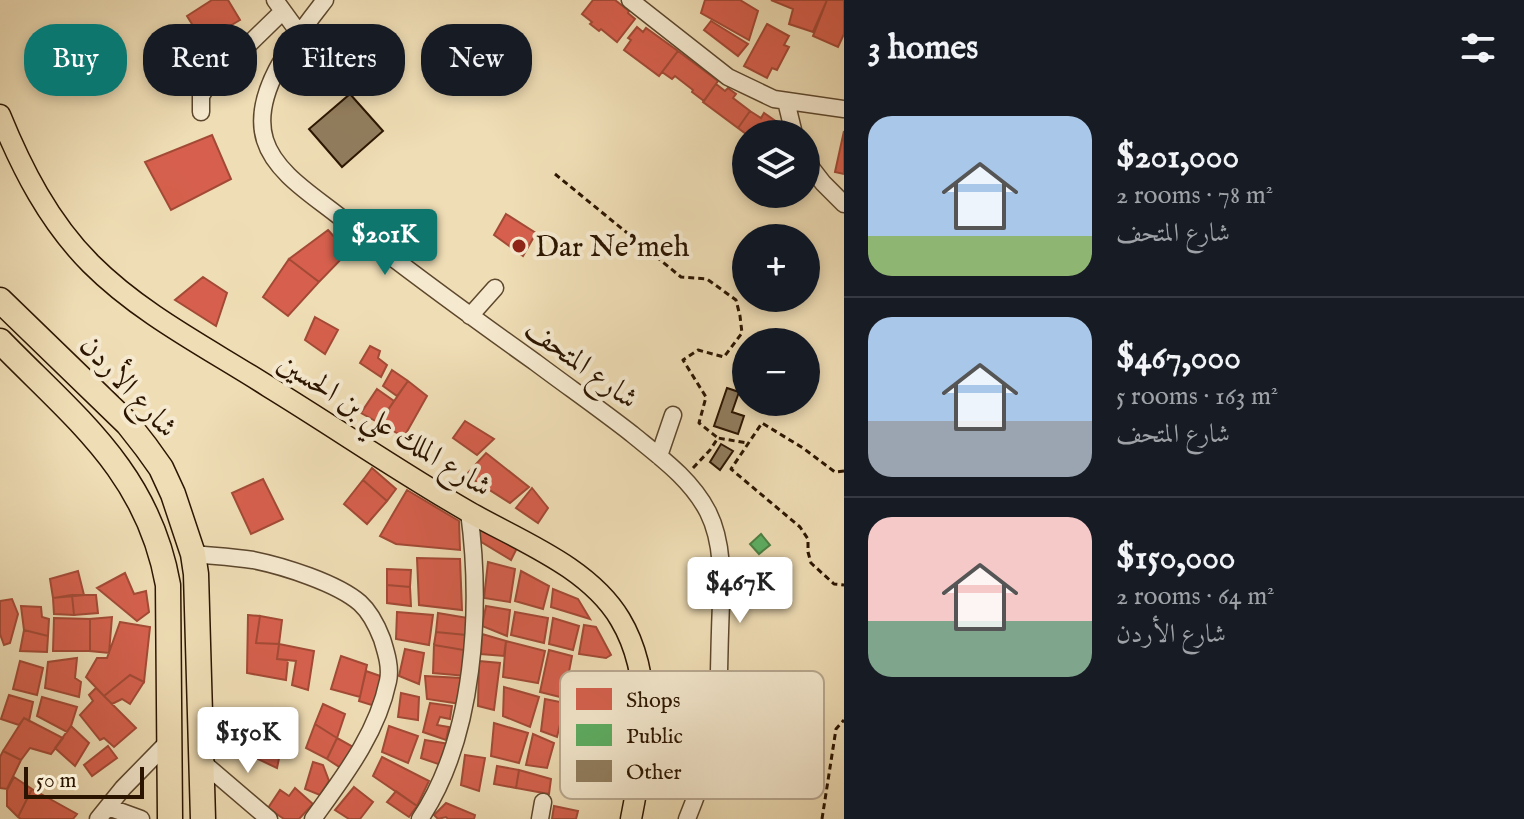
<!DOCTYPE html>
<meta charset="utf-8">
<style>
body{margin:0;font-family:"IM FELL English",Amiri,serif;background:#20242c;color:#f1f3f6;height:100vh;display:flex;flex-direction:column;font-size:30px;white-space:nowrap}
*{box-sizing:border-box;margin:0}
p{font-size:26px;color:#9ea1a6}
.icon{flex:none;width:44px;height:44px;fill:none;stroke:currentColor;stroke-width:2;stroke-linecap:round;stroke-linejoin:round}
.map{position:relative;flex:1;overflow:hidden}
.drawer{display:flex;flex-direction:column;background:#171b24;width:680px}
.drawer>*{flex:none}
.banner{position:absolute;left:24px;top:24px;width:700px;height:72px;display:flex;gap:16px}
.tools{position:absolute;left:732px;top:120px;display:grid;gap:16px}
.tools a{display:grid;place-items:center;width:88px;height:88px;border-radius:50%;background:#171b24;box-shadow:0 4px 12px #0003;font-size:40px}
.scale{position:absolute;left:24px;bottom:20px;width:120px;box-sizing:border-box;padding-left:8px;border:4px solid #2c1500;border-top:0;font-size:22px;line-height:28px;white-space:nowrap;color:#2c1500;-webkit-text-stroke:6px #f5e9cf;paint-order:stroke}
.price{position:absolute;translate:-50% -68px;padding:0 18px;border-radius:8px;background:#fff;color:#222;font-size:26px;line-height:52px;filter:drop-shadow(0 2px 4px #0008)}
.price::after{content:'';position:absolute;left:50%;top:48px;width:24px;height:18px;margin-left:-12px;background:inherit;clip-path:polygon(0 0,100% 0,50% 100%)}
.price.current{background:#0f766e;color:#fff}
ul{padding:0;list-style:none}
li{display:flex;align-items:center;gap:24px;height:200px;padding:0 24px}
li+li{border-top:2px solid #363941}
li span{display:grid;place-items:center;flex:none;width:224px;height:160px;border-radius:24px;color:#555}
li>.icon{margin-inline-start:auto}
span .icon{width:96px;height:96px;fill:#fffc;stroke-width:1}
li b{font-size:34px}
h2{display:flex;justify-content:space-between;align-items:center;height:96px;padding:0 24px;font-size:34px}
.chip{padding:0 28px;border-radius:32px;background:#171b24;box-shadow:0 4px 12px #0003;font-size:28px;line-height:72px}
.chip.current{background:#0f766e;color:#fff}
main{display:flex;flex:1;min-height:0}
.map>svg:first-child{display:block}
.shops{fill:#d6604d;stroke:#a34a36;stroke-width:2}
.public{fill:#5aae61;stroke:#4c8044;stroke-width:2}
.building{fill:#917d5e;stroke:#2c1500;stroke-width:2}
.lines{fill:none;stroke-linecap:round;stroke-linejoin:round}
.minor-casing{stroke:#5d472d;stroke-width:19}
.major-casing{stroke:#2c1500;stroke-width:23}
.highway-casing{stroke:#2c1500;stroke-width:27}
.path{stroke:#2c1500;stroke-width:3;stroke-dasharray:6 4;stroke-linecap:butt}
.minor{stroke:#f5e9cf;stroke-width:16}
.major{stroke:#efddb5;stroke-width:20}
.highway{stroke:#efddb5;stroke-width:24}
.poi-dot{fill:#8f2418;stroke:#f5e9cf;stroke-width:3}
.labels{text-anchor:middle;stroke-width:8;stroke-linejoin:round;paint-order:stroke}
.poi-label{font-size:30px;fill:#2c1500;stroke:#f5e9cf;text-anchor:start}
.street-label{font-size:30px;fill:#2c1500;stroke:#f5e9cf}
.key{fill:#f5e9cf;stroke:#b9a991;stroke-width:2}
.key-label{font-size:22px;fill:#2c1500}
</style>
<main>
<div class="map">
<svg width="844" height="819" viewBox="0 0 844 819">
<rect width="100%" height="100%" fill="#efddb5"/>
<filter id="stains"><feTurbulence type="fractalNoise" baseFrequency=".0025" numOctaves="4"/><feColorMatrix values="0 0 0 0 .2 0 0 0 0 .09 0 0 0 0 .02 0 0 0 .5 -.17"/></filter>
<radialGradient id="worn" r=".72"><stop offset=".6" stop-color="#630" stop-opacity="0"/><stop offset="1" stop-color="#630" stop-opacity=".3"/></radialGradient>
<!-- shops -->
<path class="shops" d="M212,0H228L240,20L203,42L187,16Z
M593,0H615L629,11L628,13L635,19L617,42L601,29L599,31L590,24L592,22L582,14Z
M705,0H740L758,11L749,40L701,13Z
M771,0H827L813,32L789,24L793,9Z
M827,0H844V34L838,47L813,36Z
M711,21L748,44L738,56L704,30Z
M767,24L789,36L784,45L789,47L777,70L772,68L767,78L744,66Z
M637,27L643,32L646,28L678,51L659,76L624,50L631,40L628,38Z
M678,51L718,81L704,101L692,92L693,90L675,76L672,79L662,72Z
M716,84L725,91L728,88L736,94L733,98L750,111L738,128L703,102Z
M750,111L761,118L764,113L777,122L768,134H746L738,128Z
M844,131V174L835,172Z
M212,135L231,179L171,210L145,162Z
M506,214L536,233L523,256L494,235Z
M328,230L348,252L319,282L289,259Z
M289,259L319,282L288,316L263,297Z
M203,277L227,293L216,326L175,300Z
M315,317L338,330L325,354L305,340Z
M370,346L380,351L378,358L387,365L381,377L360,363Z
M392,370L408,381L397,396L383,386Z
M408,381L427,396L404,437L379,423Z
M377,389L394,401L379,423L361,413Z
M465,421L494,439L477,455L453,438Z
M486,453L529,487L510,503L466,475Z
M372,468L396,489L387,501L363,480Z
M263,479L283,519L251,534L232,493Z
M363,480L387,501L367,524L344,504Z
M532,488L548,508L538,523L516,508Z
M407,490L459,521L460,550L396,544L380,536Z
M481,528L517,548L511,560L478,540Z
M417,558L460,559L462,610L419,605Z
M488,562L515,569L510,602L484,598Z
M387,569L411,570L410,587L387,585Z
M78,571L84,595L53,598L50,579Z
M521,571L549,586L543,609L515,601Z
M125,573L134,594L146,591L149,612L137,621L97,588Z
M387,585L410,587L411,606L387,603Z
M553,589L578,599L590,619L551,607Z
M72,595L74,615L54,614L53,598Z
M72,595H96L98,613L74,615Z
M12,599L18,614L10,643L4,645L0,634V601Z
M21,606L41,607L42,617L49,619L48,636L24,630Z
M486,606L510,610L507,636L482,626Z
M397,612L433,615L429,645L396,639Z
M515,612L548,618L544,643L511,635Z
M438,613L468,618L466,635L436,632Z
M248,615L260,616L256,643L279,644L277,659L288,660L286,680L247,673Z
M260,616L282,620L279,644L256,643Z
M112,617L109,653L90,651V619Z
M54,618L90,619V651H53Z
M553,618L579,626L573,650L549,644Z
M120,622L150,627L144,682L130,675L104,696L86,677L97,658H107Z
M584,625L596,627L611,655L606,658L579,654Z
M24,630L48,636L47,652L20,651Z
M436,632L466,635L464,650L434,645Z
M482,634L506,641L504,656L481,654Z
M506,641L545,651L538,683L503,677Z
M279,644L314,651L308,690L292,685L296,661L277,659Z
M434,645L464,650L466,676L433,673Z
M405,649L424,653L419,684L399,676Z
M549,650L572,656L564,698L540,692Z
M341,656L367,665L360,697L331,689Z
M77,658L75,678L81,682L79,697L45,688L48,662Z
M20,661L43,668L37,695L13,689Z
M479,661L500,663L494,710L478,706Z
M366,671L383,677L375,706L359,701Z
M130,675L144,682L130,704L122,699L112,704L104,696Z
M425,676L461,678V704L427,699Z
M504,687L539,697L530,727L503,716Z
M96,688L136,728L114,747L104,738L100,740L80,715L93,701L89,695Z
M401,693L419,697L418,720L398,717Z
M9,695L33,702L29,721L24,718L19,725L1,719Z
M42,697L77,707L71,726L67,732L37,716Z
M545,699L565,703L557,737L541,731Z
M430,703L452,706L450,719L440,717L437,725L449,727L446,740L423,732Z
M323,704L345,714L337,738L315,724Z
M24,718L63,738L51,754L30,748L21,760L3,751Z
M494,723L528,733L519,763L491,756Z
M315,724L337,738L327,759L306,748Z
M71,726L89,743L75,766L55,748Z
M389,726L418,736L408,763L382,752Z
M250,729L283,739L277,768L245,753Z
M533,734L554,743L547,768L526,765Z
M337,738L357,749L344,770L327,759Z
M425,740L450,744L444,766L421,758Z
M108,746L117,758L92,776L84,765Z
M3,751L21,760L7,789L0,788V757Z
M465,755L485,758L479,791L461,785Z
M382,757L429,781L417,806L373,776Z
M313,762L323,765L329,781L320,795L305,789Z
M497,766L519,770L516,788L494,784Z
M519,770L551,779L549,794L516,788Z
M14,777L32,789L18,817L7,806V790Z
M354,787L373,802L360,819H349L335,810Z
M295,788L313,804L299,819H284L268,808L280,790L289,796Z
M32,789L77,814L73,819H21L18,817Z
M396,791L417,806L409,817L387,802Z
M446,803L475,815L474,819H448L446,817L438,819L434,815Z
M554,806L578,811L576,819H552Z"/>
<!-- public -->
<path class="public" d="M761,534L770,545L759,554L750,544Z"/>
<!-- building -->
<path class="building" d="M350,94L383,131L342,167L309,129Z
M727,388L739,392L732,412L744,416L738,434L714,426Z
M721,444L733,451L720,470L710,462Z"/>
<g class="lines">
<defs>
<path id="minor" d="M275,0L299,33
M325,0C298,35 250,92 265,140C275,173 314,196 340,217C403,267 469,315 535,362C567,386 600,409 632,434C660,457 691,479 708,512C726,548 721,592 720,632C719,662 719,692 717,723C711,756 700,787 687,819
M630,0L728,77L774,99L844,109
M786,101L794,134
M201,112V96L209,83L283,11
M806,161L823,183L844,204
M470,316L495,288
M659,456L673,415
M193,554C213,556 233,557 253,560C283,566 337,583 360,603C371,613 377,626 382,639C386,652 391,667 388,681C377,734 344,776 313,819
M201,761L269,819
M108,807L141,819
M98,819L123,788L169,741
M420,819C475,737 482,608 469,512
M540,819L543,802"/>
<path id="major" d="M0,115C22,169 49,222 91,264C142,315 208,348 269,387C336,428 401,473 469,512C520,541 589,567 620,619C656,679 644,754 631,819"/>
<path id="highway" d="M0,300L128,424L146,447L161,468L173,494L193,554L196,574L203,819
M0,341C75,418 148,472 168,585L170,819"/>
</defs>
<!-- minor casing -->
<use href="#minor" class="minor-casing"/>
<!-- major casing -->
<use href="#major" class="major-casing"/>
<!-- highway casing -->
<use href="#highway" class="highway-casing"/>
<!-- path -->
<path class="path" d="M555,174L681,277L707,279L736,300L740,316L742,333L724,357L698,350L683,360L706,397L699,423L718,438
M693,468L710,450L718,438L747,443
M844,471L835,472L803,448L762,423L731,469L800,527L808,539V552L811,563L834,584L844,585
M822,819L836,729L844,720"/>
<!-- minor -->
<use href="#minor" class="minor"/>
<!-- major -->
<use href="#major" class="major"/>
<!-- highway -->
<use href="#highway" class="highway"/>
</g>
<!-- markers -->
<circle class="poi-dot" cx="519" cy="246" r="8"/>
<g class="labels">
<!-- poi labels -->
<g class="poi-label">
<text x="535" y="256">Dar Ne'meh</text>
</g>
<!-- street labels -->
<g class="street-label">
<text transform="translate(582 363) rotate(36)" y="10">شارع المتحف</text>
<text transform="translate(129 386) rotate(47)" y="10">شارع الأردن</text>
<text transform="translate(385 424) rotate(32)" y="10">شارع الملك علي بن الحسين</text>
</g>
</g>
<!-- legend -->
<rect x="560" y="671" width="264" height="128" rx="12" class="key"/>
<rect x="576" y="688" width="36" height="22" fill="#d6604d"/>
<rect x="576" y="724" width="36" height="22" fill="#5aae61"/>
<rect x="576" y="760" width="36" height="22" fill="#917d5e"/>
<g class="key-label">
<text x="626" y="707">Shops</text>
<text x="626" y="743">Public</text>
<text x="626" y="779">Other</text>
</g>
<rect width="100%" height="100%" filter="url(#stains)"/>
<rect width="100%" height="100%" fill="url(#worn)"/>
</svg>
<div class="tools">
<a><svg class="icon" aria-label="layers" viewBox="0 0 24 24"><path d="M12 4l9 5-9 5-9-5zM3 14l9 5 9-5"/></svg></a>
<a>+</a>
<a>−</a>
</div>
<div class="scale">50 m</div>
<b class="price current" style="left:385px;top:277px">$201K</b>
<b class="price" style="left:740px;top:625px">$467K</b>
<b class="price" style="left:248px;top:775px">$150K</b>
<div class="banner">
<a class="chip current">Buy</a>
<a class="chip">Rent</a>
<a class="chip">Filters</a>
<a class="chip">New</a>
</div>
</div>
<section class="drawer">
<h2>3 homes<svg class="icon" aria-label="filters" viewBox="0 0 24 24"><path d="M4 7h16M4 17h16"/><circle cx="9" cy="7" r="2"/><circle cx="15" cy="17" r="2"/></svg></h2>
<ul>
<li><span style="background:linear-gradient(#a9c7e8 75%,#8fb573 0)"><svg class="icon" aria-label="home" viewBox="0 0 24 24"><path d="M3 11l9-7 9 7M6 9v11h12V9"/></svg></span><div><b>$201,000</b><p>2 rooms · 78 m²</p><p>شارع المتحف</p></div></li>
<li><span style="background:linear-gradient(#a9c7e8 65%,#9aa5b1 0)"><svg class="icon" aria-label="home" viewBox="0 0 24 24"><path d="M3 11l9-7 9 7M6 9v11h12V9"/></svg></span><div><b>$467,000</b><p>5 rooms · 163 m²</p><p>شارع المتحف</p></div></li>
<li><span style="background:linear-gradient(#f6c9c9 65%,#7fa58c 0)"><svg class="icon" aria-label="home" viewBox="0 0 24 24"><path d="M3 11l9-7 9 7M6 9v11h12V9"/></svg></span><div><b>$150,000</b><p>2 rooms · 64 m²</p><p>شارع الأردن</p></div></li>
</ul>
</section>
</main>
